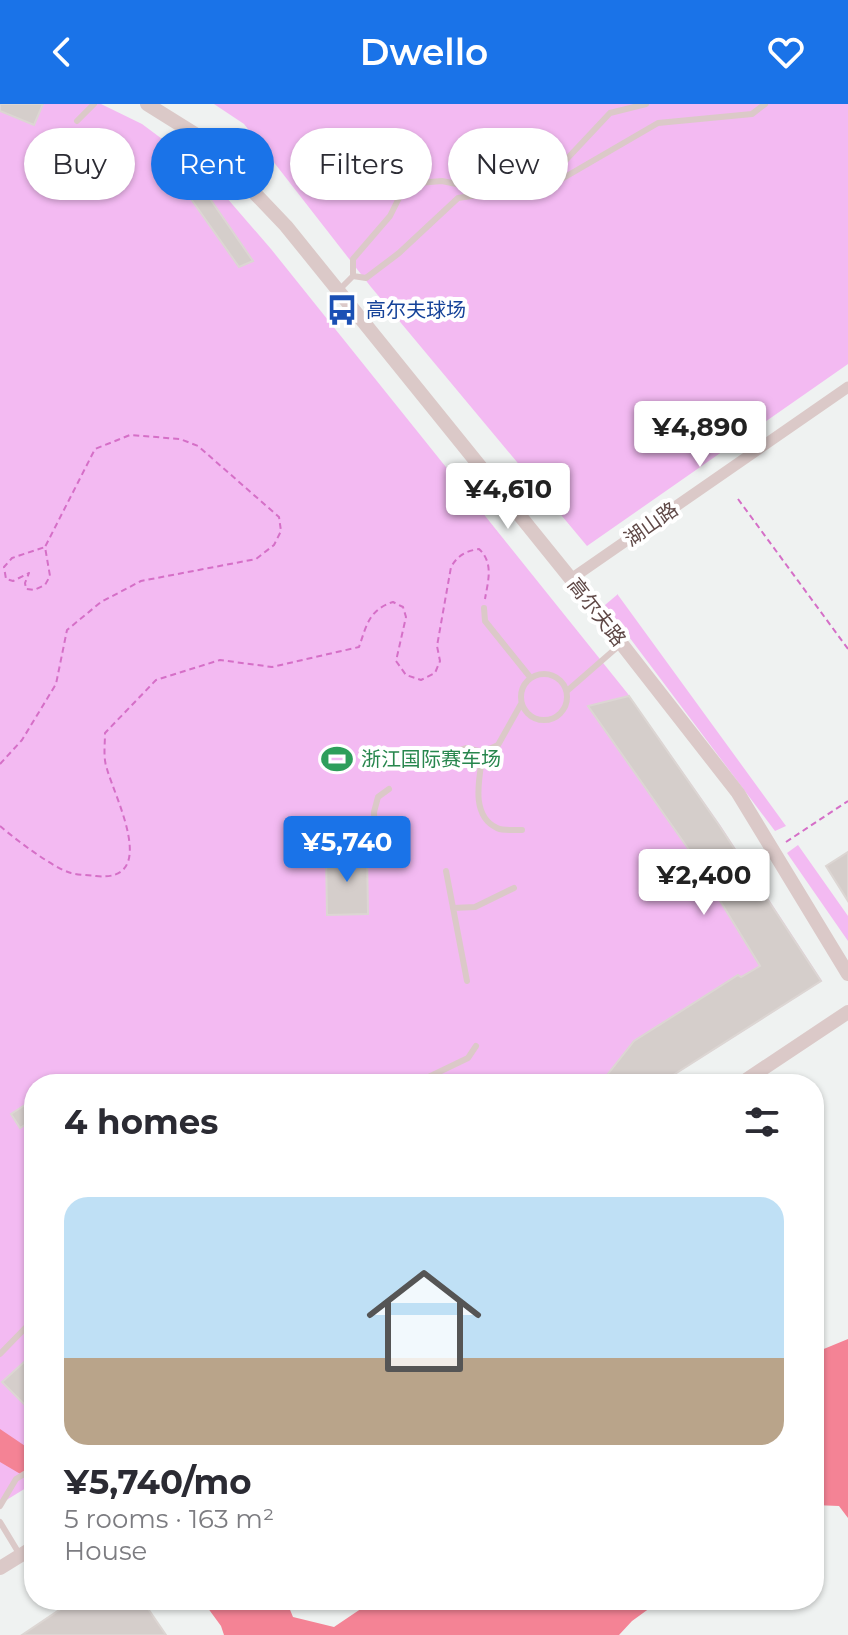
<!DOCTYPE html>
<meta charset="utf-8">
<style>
body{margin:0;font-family:Montserrat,"Noto Sans SC",sans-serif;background:#f2f2f3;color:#2b2b33;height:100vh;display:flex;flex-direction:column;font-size:30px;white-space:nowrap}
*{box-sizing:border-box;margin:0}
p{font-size:26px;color:#7c7c81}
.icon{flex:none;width:44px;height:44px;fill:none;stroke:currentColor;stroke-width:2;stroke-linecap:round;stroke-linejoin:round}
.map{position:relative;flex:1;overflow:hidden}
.details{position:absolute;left:24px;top:970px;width:800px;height:536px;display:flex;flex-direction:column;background:#fff;border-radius:32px;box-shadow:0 2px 6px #0004}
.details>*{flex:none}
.guide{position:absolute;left:24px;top:24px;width:800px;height:72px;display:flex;gap:16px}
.price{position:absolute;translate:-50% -68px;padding:0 18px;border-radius:8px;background:#fff;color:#222;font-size:26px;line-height:52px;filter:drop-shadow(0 2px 4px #0008)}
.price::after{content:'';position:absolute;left:50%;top:48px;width:24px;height:18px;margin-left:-12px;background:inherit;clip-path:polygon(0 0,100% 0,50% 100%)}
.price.on{background:#1a73e8;color:#fff}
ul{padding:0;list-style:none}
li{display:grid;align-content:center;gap:16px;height:424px;padding:0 40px}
li span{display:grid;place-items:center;height:248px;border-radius:24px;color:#555}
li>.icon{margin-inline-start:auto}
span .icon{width:144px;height:144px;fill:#fffc;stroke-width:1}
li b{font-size:34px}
h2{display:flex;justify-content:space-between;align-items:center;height:96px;padding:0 40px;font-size:34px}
.pill{padding:0 28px;border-radius:36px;background:#fff;box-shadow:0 2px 6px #0004;font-size:28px;line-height:72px}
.pill.on{background:#1a73e8;color:#fff}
header{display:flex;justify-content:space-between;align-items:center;height:104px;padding:0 40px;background:#1a73e8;color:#fff;font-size:36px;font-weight:600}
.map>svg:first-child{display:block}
.green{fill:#f3baf2}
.water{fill:#f48395}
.building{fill:#d5cecb;stroke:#dcd6d3;stroke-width:2}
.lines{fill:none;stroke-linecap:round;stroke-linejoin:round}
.path{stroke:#d56fc7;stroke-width:2;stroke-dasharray:6 4;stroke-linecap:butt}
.service{stroke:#dbc9c8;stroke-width:6}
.minor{stroke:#dbc9c8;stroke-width:11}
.tertiary{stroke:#dbc9c8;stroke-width:14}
.labels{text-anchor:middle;stroke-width:8;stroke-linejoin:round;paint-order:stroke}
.transit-label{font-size:20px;fill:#164399;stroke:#fff;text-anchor:start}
.street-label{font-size:20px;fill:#5f4846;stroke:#fff}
.leisure-label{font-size:20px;fill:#27864d;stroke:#fff;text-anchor:start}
</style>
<header><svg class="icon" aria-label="back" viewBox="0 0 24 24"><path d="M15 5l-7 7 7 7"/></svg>Dwello<svg class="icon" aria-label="heart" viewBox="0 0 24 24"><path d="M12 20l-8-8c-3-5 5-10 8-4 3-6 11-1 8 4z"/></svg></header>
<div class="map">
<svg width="848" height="1531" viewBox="0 0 848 1531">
<rect width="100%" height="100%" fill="#eff2f1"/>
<!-- green -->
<path class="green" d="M0,0H101L142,20L201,64L271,145L628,590L720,721L822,877L660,980H34V1379L0,1400Z
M214,0H848V260L587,442L371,183L244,20Z
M618,490V491L786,722L775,727L605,501Z
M798,741L848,812V837L787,749Z"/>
<!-- water -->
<path class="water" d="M848,1235V1414L839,1402L814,1401V1249Z
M0,1325L34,1348V1378L0,1358Z
M202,1496H286L293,1513L334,1523L374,1496H661L632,1517L619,1531H224L221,1522Z"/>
<!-- building -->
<path class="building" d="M0,0H43L34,21L0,7Z
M204,86L253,157L239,163L191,95Z
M629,592L719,721L821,877L659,980H600L634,937L738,871L741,873L760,862L687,743L588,602Z
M848,748V797L826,762Z
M367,749L368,810L327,811L326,750Z
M34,995V1015L20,1024L11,1010Z
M34,1249V1310L2,1278Z
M74,1496H142L166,1531H22Z"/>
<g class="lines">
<!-- path -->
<path class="path" d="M738,395L848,545
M0,660L22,636L56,580L67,526L101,498L141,477L256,455L274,441L281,427L279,413L198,342L180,335L130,331L95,345L45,443L50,472L45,481L34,486L26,485L25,479L29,469L13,477L6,475L4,463L12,454L45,443
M0,722C15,735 53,764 71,769C79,771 88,771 96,772C160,779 115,694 107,665C103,654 105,641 105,629L156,576L220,556L272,563L359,543C367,520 369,506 393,498L403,503L406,513L396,557L406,571L421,576L435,569L440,557L437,542L451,463C458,451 466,447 479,445C494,459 488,477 485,495
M786,738L848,697"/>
<!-- service -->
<path class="service" d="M77,17L94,0
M191,78L224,56
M505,85L564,58L610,9L646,0
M353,172V155L390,112L402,88L418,79L442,77L490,87
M339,186L353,172L366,174L399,149L458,94L553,80L658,19L752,10L765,0
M484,504L485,517L530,573
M521 593a23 23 0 1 1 46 0a23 23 0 1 1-46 0Z
M567,587L622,539
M483,648C480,672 469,711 497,724C503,727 515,726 522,726
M445,651L466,644L483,648L498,641L521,600
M376,752L374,708L378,693L389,685
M446,767L467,877
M453,804L475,803L514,784
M414,980L468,954L476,942
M0,1250L34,1215
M0,1402L16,1375L34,1364
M0,1418L20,1451"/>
<!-- minor -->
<path class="minor" d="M571,475L848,283"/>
<!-- tertiary -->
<path class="tertiary" d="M147,0L203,35L286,122L571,475L738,689L848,870
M740,980L848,908
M0,1464L34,1443"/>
</g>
<!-- icons -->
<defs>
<symbol id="bus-bare" viewBox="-9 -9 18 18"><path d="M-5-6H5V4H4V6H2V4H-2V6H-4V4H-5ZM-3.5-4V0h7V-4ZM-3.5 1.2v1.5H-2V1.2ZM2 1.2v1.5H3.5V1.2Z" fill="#1a4fb4" stroke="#fff" stroke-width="2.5" paint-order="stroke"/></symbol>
<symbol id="stadium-bare" viewBox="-9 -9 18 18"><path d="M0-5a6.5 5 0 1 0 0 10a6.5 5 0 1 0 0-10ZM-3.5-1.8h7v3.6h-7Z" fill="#2e9e5b" stroke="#fff" stroke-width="2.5" paint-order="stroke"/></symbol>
</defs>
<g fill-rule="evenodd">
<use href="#bus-bare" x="320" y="184" width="44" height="44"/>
<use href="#stadium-bare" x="315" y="633" width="44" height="44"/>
</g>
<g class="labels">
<!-- transit labels -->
<g class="transit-label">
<text x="366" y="213">高尔夫球场</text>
</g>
<!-- street labels -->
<g class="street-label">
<text transform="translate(651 420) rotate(-35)" y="7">湖山路</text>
<text transform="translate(597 508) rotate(52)" y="7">高尔夫路</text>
</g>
<!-- leisure labels -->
<g class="leisure-label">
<text x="361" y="662">浙江国际赛车场</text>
</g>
</g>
</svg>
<b class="price" style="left:700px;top:365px">¥4,890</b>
<b class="price" style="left:508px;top:427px">¥4,610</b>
<b class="price on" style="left:347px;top:780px">¥5,740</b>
<b class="price" style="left:704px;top:813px">¥2,400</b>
<div class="guide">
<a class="pill">Buy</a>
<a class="pill on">Rent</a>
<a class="pill">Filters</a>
<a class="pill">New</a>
</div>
<section class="details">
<h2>4 homes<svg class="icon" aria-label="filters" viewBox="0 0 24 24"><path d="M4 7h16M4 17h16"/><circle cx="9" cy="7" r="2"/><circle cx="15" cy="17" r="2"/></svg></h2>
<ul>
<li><span style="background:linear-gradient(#bfe0f5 65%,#b9a48a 0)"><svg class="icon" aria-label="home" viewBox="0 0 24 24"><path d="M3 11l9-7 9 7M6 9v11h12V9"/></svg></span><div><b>¥5,740/mo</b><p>5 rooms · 163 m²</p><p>House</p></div></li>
</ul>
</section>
</div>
